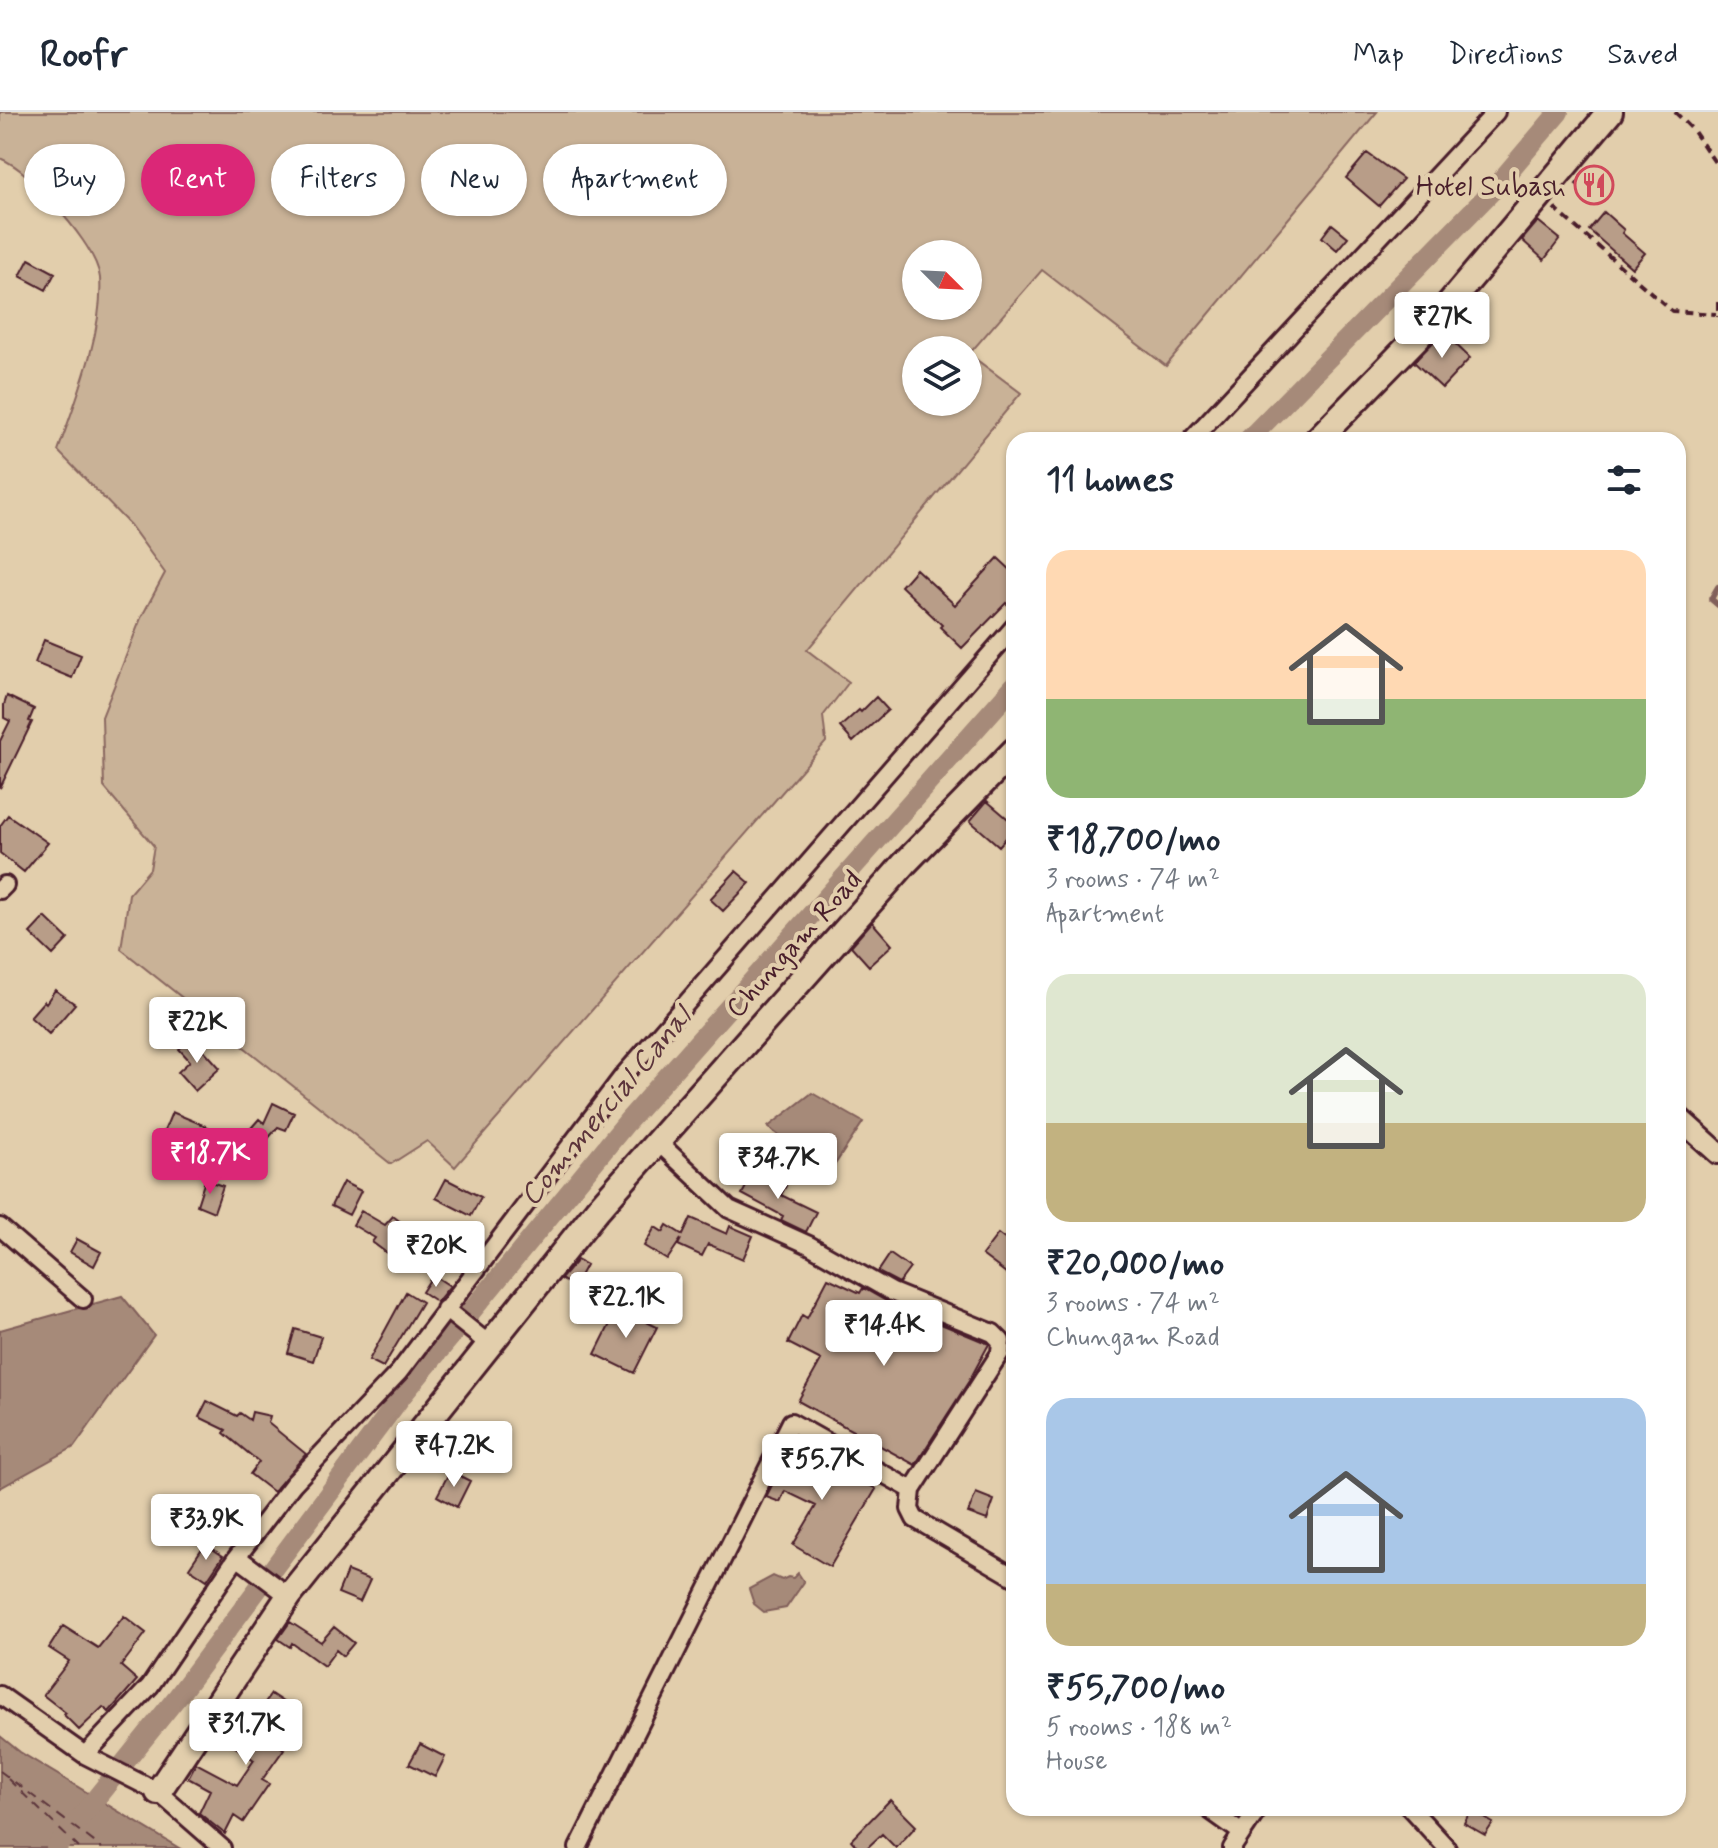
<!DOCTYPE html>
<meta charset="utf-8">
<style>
body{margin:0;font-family:Mynerve,sans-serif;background:#f6f6f7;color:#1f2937;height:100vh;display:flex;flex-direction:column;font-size:30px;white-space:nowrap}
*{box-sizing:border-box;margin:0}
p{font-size:26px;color:#747a83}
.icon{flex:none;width:44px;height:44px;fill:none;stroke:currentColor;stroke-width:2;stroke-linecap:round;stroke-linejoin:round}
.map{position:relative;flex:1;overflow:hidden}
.side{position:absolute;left:1006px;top:320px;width:680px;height:1384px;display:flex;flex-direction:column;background:#fff;border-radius:24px;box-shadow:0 2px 6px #0004}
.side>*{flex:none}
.guide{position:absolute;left:24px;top:32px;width:760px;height:72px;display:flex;gap:16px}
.needle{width:52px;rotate:114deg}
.buttons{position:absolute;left:902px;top:128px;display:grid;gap:16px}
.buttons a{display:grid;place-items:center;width:80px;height:80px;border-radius:50%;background:#fff;box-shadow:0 2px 6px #0004;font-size:40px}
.price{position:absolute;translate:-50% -68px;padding:0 18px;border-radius:8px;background:#fff;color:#222;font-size:26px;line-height:52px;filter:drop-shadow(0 2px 4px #0008)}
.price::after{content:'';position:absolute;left:50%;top:48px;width:24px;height:18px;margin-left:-12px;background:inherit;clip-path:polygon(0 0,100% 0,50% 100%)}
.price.active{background:#db2777;color:#fff}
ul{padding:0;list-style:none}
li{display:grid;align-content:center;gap:16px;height:424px;padding:0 40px}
li span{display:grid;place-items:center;height:248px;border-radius:24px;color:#555}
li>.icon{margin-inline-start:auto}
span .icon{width:144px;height:144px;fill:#fffc;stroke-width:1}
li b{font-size:34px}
h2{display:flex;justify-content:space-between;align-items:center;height:96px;padding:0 40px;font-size:34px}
.pill{padding:0 28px;border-radius:36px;background:#fff;box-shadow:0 2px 6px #0004;font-size:28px;line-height:72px}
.pill.active{background:#db2777;color:#fff}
header{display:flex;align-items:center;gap:48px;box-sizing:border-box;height:112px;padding:0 40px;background:#fff;border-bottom:2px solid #e0e1e3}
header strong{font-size:38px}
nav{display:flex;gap:44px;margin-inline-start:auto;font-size:28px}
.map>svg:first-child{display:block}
.green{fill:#c9b297;stroke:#8a6861;stroke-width:2;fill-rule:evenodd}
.water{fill:#a68a79;stroke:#815f5a;stroke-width:2}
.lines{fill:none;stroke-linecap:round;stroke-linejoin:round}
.stream{stroke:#815f5a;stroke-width:6}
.canal{stroke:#a68a79;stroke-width:20}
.ferry{stroke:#5c343b;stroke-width:2;stroke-dasharray:10 8;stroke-linecap:butt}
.building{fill:#b89d88;stroke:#4a1f2b;stroke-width:2}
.minor-casing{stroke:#4a1f2b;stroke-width:22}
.tertiary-casing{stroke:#4a1f2b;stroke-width:26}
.secondary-casing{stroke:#4a1f2b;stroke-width:30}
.path{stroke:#4a1f2b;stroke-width:4;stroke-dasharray:8 6;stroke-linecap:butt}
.minor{stroke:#e2ceac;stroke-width:16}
.tertiary{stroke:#e2ceac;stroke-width:20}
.secondary{stroke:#e2ceac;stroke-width:24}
.labels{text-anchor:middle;stroke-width:8;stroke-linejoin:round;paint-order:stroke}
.poi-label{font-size:28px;fill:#4a1f2b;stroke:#e2ceac;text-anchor:end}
.street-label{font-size:28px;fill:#4a1f2b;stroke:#e2ceac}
.water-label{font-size:30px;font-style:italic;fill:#5c343b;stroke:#e2ceac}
</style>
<header>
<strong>Roofr</strong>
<nav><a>Map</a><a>Directions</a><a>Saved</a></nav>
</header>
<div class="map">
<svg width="1718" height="1736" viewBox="0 0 1718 1736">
<rect width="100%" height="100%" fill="#e2ceac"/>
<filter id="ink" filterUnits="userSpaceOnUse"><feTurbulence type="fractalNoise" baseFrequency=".0125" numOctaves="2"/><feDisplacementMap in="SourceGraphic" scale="16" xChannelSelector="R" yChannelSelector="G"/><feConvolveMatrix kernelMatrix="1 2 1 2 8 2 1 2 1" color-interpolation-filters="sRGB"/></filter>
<g filter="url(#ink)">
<!-- green -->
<path class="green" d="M0,0H1377L1166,254L1042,158L969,242L1021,281L807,538L849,570L823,604L826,630L455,1055L427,1029L391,1052L121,837L129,782L150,757L154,734L104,675L102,605L141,506L165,461L130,413L58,339C75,290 104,219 100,166C98,144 70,110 55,94C38,75 23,56 0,46ZM916,142H968V194H916ZM916,238H968V290H916Z"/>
<!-- water -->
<path class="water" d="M812,981L863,1010L828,1063L768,1015Z
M122,1184L154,1223L74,1335L0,1376V1218Z
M798,1461L804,1470L786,1496L764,1500L754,1492L749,1477L773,1464L782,1468L788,1465L793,1466Z
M0,1624L20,1640L179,1736H0Z"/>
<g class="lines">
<!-- stream -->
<path class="stream" d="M1718,475L1711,487L1718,493"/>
<!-- canal -->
<path class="canal" d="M1248,328L1492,79L1559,0
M56,1736L178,1584L401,1285L627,1010L1014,574"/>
<!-- ferry -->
<path class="ferry" d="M0,1659L102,1736
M8,1667L79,1736"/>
</g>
<!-- building -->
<path class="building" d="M1367,41L1403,67L1379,94L1346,66Z
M1590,55L1611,71L1598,88L1576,72Z
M1604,100L1624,118L1622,121L1645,141L1632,156L1589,118Z
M1538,109L1560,127L1544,148L1522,128Z
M1332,112L1348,125L1337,138L1322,125Z
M29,147L55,161L46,178L20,164Z
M1443,220L1470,246L1442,276L1414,250Z
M998,446L1014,461V498L1006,491L962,536L940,515L942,513L901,474L916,457L955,493Z
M44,528L81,543L72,566L35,551Z
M7,584L34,597L29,609L32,610L0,676V629L10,609L4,606V593Z
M876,585L888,598L853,630L840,615L859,598L861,600Z
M987,689L1014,712V717L999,734L970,709Z
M8,703L48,731L24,760L0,741V714Z
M736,759L750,771L723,799L710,787Z
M45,805L68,827L53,843L30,821Z
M872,810L892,833L869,854L851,834Z
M55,878L75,892L49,922L30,905L44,889L46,891Z
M192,925L220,956L195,979L178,960L190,949L179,937Z
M273,991L294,1001L286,1018L278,1015L254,1043L250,1040L254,1031L245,1023L259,1007L264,1011Z
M172,1000L208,1015L199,1037L163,1022Z
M755,1058L786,1074L781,1083L816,1100L806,1120L781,1108L783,1104L742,1082Z
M446,1067L481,1085L471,1104L436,1086Z
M205,1068L223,1074L214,1100L197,1093Z
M343,1070L361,1079L349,1103L331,1094Z
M361,1099L385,1113L393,1104L420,1125L400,1151L372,1130L375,1126L353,1113Z
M691,1106L727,1122L730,1114L753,1124L743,1147L708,1132L702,1144L678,1133L681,1127L667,1148L644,1134L655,1115L663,1120L667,1113L683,1123Z
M998,1122L1014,1134V1167L982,1143Z
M77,1127L101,1140L94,1154L70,1140Z
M890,1142L910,1156L899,1171L878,1160Z
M577,1148L586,1153L574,1175L561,1167Z
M433,1163L450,1174L437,1190L422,1180Z
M828,1166L860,1181L863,1176L888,1190L989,1232L969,1269L915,1353L798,1289L821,1248L788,1231L802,1203L807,1206Z
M406,1180L422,1190L383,1255L369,1248Z
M618,1196L657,1215L634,1261L595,1242Z
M295,1217L321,1225L313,1249L288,1241Z
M207,1289L237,1304L240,1301L250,1308L252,1300L270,1304L268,1311L306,1342L273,1380L250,1362L259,1350L224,1321L226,1318L199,1305Z
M798,1336L818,1343L876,1377L830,1455L793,1433L816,1394L785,1379L780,1390L766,1385L788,1341L795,1344Z
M450,1359L470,1369L457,1395L437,1384Z
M976,1381L994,1388L987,1408L968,1401Z
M205,1432L223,1444L207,1468L189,1456Z
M347,1459L370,1468L360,1490L338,1481Z
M124,1504L146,1521L121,1554L137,1568L109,1600L103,1595L79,1618L64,1603L66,1601L43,1583L69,1549L49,1536L63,1514L98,1536Z
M290,1510L321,1530L334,1515L354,1531L343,1544L336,1538L324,1554L292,1531L290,1535L278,1527Z
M271,1582L298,1600L277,1632L284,1637L262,1668L269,1672L243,1710L234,1704L225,1722L199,1701L210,1678L188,1666L196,1651L237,1673L254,1648L234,1634Z
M420,1632L445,1645L435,1665L409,1652Z
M890,1688L916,1714L896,1736L882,1722L867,1736H858L851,1728Z
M1471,1698L1493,1711L1485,1723L1464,1711Z"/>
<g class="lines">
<defs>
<path id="minor" d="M1191,328L1496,0
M0,778L5,773
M657,1029L729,1097L809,1133L892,1180L993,1221L1001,1229L1000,1241L912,1378L910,1397L915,1407L1014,1465
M0,1115L83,1187
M445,1197L490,1233
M237,1445L289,1484
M0,1583L85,1643L158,1680L222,1736
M85,1643L150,1574L237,1445L293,1372L399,1260L623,964L1014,515
M1207,1696L1242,1721L1259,1696
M1410,1696L1447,1736
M578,1736L791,1310L912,1378
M1232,1736L1242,1721"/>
<path id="tertiary" d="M1678,1005L1718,1041"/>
<path id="secondary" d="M1317,328L1443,199L1610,0
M158,1680L289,1484L597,1098L905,751L1014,639"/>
</defs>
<!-- minor casing -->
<use href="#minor" class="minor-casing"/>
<!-- tertiary casing -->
<use href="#tertiary" class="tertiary-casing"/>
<!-- secondary casing -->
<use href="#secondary" class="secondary-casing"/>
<!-- path -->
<path class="path" d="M1675,0L1693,18L1718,55
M1554,96L1672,199L1716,202
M1718,190V205"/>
<!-- minor -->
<use href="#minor" class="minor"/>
<!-- tertiary -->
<use href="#tertiary" class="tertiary"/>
<!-- secondary -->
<use href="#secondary" class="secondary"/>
</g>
</g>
<!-- icons -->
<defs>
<symbol id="restaurant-ring" viewBox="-11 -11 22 22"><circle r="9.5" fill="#e2ceac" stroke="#d1495b" stroke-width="1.5"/><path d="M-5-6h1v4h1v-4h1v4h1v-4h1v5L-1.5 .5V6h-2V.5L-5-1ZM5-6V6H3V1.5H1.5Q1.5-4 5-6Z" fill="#d1495b"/></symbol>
</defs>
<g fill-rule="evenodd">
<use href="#restaurant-ring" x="1572" y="51" width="44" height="44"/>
</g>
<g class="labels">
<!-- poi labels -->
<g class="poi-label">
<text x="1566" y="83">Hotel Subash</text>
</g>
<!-- street labels -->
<g class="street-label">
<text transform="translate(793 831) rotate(-48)" y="10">Chungam Road</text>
</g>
<!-- water labels -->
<g class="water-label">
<text transform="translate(605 994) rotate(-50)" y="10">Commercial Canal</text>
</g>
</g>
</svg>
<div class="buttons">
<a><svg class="needle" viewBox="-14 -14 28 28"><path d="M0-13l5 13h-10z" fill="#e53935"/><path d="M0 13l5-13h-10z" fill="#747a83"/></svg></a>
<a><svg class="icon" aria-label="layers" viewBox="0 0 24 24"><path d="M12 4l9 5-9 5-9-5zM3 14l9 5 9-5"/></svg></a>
</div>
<b class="price" style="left:1442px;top:248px">₹27K</b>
<b class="price" style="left:197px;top:953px">₹22K</b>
<b class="price active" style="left:210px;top:1084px">₹18.7K</b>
<b class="price" style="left:778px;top:1089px">₹34.7K</b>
<b class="price" style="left:436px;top:1177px">₹20K</b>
<b class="price" style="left:626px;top:1228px">₹22.1K</b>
<b class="price" style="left:884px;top:1256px">₹14.4K</b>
<b class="price" style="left:454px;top:1377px">₹47.2K</b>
<b class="price" style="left:822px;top:1390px">₹55.7K</b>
<b class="price" style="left:206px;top:1450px">₹33.9K</b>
<b class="price" style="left:246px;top:1655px">₹31.7K</b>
<div class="guide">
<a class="pill">Buy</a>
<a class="pill active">Rent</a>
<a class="pill">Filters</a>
<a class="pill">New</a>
<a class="pill">Apartment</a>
</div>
<section class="side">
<h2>11 homes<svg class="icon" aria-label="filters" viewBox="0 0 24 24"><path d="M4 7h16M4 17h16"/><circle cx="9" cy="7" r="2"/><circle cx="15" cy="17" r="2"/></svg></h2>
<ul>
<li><span style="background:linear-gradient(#ffd9b3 60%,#8fb573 0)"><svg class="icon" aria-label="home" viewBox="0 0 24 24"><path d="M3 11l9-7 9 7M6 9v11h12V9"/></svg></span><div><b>₹18,700/mo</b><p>3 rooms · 74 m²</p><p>Apartment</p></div></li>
<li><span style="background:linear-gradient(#dfe7d0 60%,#c2b280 0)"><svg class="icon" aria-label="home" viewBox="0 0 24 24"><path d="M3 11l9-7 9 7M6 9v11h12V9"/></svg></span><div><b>₹20,000/mo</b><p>3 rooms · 74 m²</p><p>Chungam Road</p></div></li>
<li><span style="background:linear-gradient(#a9c7e8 75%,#c2b280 0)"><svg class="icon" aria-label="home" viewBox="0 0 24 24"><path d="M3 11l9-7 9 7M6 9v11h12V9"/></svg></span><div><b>₹55,700/mo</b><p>5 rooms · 188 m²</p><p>House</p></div></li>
</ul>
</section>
</div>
